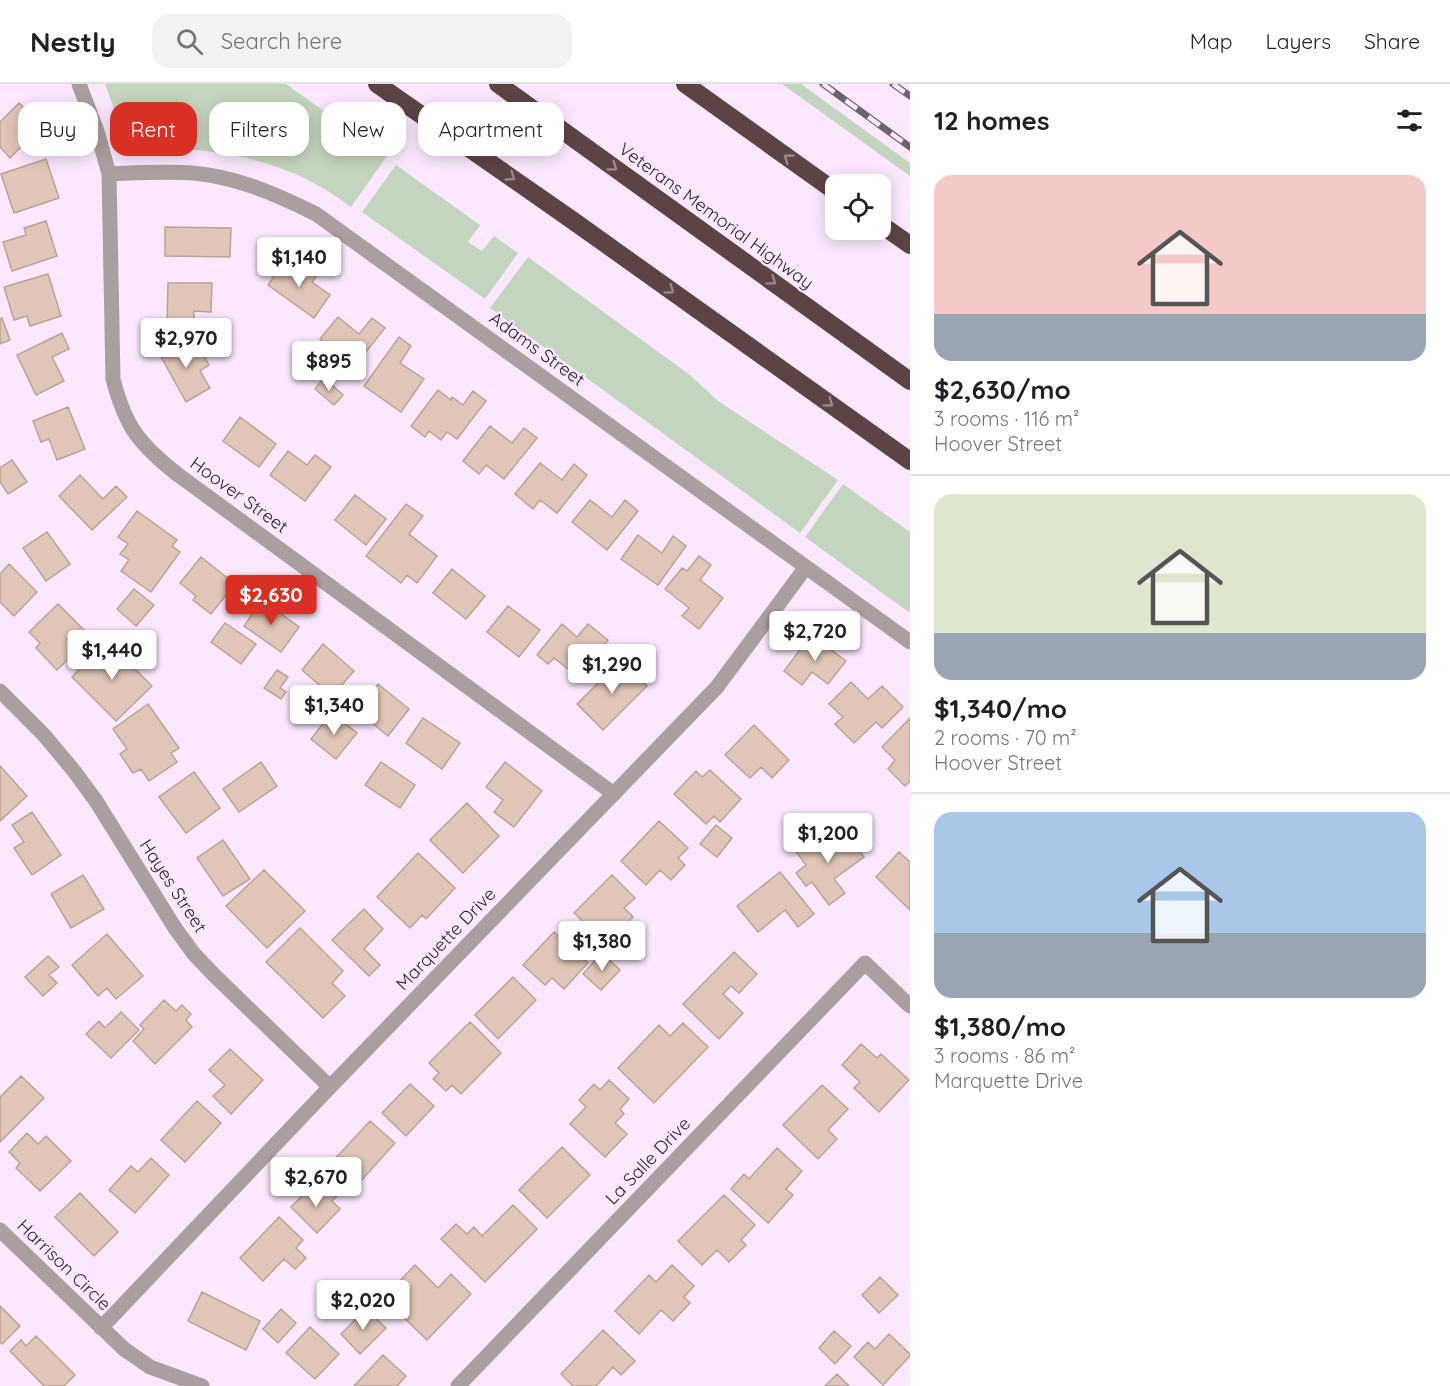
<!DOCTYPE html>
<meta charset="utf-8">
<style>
body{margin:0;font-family:Quicksand,sans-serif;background:#f2f2f2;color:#202124;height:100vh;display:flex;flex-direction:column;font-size:22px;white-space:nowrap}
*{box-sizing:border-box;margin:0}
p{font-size:20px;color:#757577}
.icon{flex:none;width:33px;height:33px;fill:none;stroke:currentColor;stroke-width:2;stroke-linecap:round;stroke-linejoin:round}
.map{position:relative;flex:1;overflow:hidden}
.side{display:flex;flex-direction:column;background:#fff;width:540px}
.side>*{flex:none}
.guide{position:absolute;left:18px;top:18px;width:570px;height:54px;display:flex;gap:12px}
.fabs{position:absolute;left:825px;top:90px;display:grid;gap:12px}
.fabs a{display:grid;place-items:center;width:66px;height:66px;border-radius:12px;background:#fff;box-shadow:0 3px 15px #0003;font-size:30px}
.price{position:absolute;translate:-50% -51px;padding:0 14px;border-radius:6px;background:#fff;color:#222;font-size:20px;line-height:39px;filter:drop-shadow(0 2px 3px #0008)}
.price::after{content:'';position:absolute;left:50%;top:36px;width:18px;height:14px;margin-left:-9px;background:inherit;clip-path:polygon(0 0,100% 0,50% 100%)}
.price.on{background:#d93025;color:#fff}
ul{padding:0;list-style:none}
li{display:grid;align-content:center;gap:12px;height:318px;padding:0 24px}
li+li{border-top:2px solid #e0e0e0}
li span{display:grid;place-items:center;height:186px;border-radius:18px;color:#555}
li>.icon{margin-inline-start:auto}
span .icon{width:108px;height:108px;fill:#fffc;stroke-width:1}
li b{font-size:26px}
h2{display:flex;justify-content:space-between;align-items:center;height:72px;padding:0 24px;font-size:26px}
.tag{padding:0 21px;border-radius:18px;background:#fff;box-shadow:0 3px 15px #0003;font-size:21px;line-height:54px}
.tag.on{background:#d93025;color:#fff}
header{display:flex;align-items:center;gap:36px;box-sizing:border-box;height:84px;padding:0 30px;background:#fff;border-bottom:2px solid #e0e0e0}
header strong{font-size:28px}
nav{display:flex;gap:33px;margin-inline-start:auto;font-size:21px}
.search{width:420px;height:54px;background:#f2f2f2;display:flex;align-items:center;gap:15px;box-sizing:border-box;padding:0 21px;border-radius:18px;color:#757577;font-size:22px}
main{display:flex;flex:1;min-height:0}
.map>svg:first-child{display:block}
.green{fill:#c4d5bf}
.building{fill:#e0c6b8;stroke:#bba294;stroke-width:1.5}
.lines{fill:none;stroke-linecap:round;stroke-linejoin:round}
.minor{stroke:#ab9e9e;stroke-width:15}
.motorway{stroke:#5d4444;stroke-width:18}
.rail-casing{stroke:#6c616e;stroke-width:7}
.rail{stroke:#fbe8fe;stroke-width:4.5;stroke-dasharray:14;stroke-linecap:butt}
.oneway{stroke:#9c868e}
.labels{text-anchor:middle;stroke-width:4.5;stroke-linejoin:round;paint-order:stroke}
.street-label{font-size:18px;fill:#2c252d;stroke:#fbe8fe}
</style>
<header>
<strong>Nestly</strong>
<div class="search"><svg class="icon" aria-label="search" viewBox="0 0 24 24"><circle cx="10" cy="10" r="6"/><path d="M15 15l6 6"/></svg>Search here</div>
<nav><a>Map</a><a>Layers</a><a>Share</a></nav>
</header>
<main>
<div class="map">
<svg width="910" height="1302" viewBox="0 0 910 1302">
<rect width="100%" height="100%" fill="#fbe8fe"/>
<!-- green -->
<path class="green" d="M105,0H286L387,72L351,123C289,76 229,67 155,63C121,53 116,30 105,0Z
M782,0H801L910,79V92Z
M396,81L480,141L468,158L482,167L494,152L518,169L485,215L362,128Z
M528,173L690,291L718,317L838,396L800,449L490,224Z
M843,400L910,448V529L805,453Z"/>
<!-- building -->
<path class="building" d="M19,19L42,42L10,74L0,63V38Z
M46,75L59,114L14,129L1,90Z
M46,137L57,172L12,187L3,158L26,151L24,144Z
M165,143L231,144L230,173L165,172Z
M287,173L316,193L312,198L330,211L314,234L268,201Z
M48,190L61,232L30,242L27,232L14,236L4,203Z
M168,199H212L211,228L194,227V238H167Z
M338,233L359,250L372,234L385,244L354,283L320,255Z
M2,234L10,256L0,260V235Z
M62,249L69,265L52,273L64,297L36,311L17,271Z
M399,253L411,262L400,279L424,295L401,328L364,302Z
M185,254L193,268L200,264L209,281L200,287L210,304L186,318L159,269Z
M324,294L343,311L334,321L315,305Z
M438,306L451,316L452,313L463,321L473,307L486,317L457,355L447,348L441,356L429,347L425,353L411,342Z
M68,323L85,365L57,376L49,355L41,358L33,337Z
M240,333L276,360L259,383L223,357Z
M490,342L512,359L524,344L537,354L504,395L486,381L479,390L463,377Z
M288,367L307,381L315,371L331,383L305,417L270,391Z
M12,376L27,398L8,410L0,398V384Z
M540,379L562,396L574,380L587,391L557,429L540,416L533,425L515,410Z
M80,391L103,415L116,402L127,413L92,446L59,412Z
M355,411L386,435L366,461L335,436Z
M590,416L612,433L625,416L638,427L607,466L572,438Z
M406,420L423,432L409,450L437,472L417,499L407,491L401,499L366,472Z
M137,427L177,456L172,462L180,468L151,508L121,487L129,476L120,470L128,460L118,453Z
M47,448L70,480L46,497L23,464Z
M638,451L662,469L673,452L686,462L658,501L621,475Z
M699,472L711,481L700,496L723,514L699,545L682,532L689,524L665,505L682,484L687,487Z
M201,473L235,500L211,530L193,516L196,512L180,499Z
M9,480L37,508L14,532L0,518V490Z
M452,485L485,512L466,535L433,509Z
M134,505L154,521L136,542L117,525Z
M262,516L299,543L281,568L244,542Z
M58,520L91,553L57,586L36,564L40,559L29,548Z
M508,522L540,546L519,573L487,548Z
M225,539L256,560L241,580L211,558Z
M562,540L577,553L588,540L608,556L578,593L554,574L548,580L537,571Z
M811,551L846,577L828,600L812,588L802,601L784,587Z
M107,557L152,602L116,637L72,593Z
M323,560L354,587L332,612L302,586Z
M621,576L647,602L603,646L577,620Z
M277,586L288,593L280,604L286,608L281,615L264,604Z
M851,598L868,615L882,602L903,623L882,644L876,638L854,659L835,640L843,633L829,620Z
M378,600L409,625L388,652L357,627Z
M148,620L179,664L171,669L177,678L149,697L141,685L133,689L120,670L127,665L113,645Z
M331,629L357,649L336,675L311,655Z
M423,634L460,659L442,685L406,659Z
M910,634V697L905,702L888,685L895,676L882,663Z
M754,641L789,676L772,694L761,683L750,694L725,671Z
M261,678L277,702L239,728L223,705Z
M381,678L415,701L400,724L365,701Z
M505,678L542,707L514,743L494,728L503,716L486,703Z
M0,682L27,712L0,737Z
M710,686L741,715L720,738L714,732L706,740L674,710L696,687L702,693Z
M194,688L220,724L186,749L159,713Z
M467,719L499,752L463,789L430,756Z
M32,728L61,771L32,791L14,764L24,758L12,741Z
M659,737L688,764L678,774L685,781L671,796L660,786L646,801L621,777Z
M716,741L732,754L717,773L700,760Z
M843,746L864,773L834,795L845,809L829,821L812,798L806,802L796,789L806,781L795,766L813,753L821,763Z
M223,756L250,795L223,812L197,774Z
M899,768L910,778V826L876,793Z
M418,769L455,804L426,835L422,831L410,844L377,813Z
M264,786L305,827L267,864L226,822Z
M780,788L814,830L798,843L785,826L758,848L737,822Z
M83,791L104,825L71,844L51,810Z
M612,791L635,814L624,824L633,833L618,847L610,840L598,852L574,829Z
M364,825L383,845L364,865L380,881L369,892L332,856Z
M300,844L343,887L332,899L345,912L323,934L266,878Z
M554,848L588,879L564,905L552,894L545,901L523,881Z
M107,850L143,892L116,915L107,904L98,912L72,881Z
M734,868L757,890L739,909L731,902L723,910L743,929L719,955L683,920Z
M602,869L620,886L601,906L583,890Z
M48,872L59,883L49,891L57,899L43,912L25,893Z
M513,893L536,916L498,955L475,931Z
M164,916L176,927L182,921L191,930L186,936L192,943L155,980L133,957L144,945L140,941Z
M121,928L139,946L111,974L86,950L99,937L105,944Z
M470,938L501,969L461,1010L452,1001L446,1007L433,995L439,989L429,979Z
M683,939L708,963L654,1019L618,984L659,941L670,952Z
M861,960L877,974L881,970L909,996L879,1028L854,1004L860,998L842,981Z
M230,965L263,996L231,1030L213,1012L225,1001L209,986Z
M21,992L44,1014L0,1058V1013Z
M609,996L629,1015L620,1025L624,1030L615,1039L627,1050L605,1073L570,1040L586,1023L579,1016L594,1000L600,1006Z
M410,1000L434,1022L406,1052L382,1029Z
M822,1001L848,1025L828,1046L837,1055L818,1075L783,1041Z
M197,1017L221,1039L185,1078L161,1056Z
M370,1037L395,1059L358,1100L333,1077Z
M27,1049L38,1060L46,1052L71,1077L40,1107L16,1084L20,1079L9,1068Z
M562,1063L590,1091L547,1134L519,1106Z
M777,1064L802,1087L786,1105L793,1111L768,1139L731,1105L744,1090L749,1095Z
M151,1074L169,1091L135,1129L109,1106L131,1082L138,1088Z
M314,1100L324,1110L330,1105L337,1112L332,1117L340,1125L317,1149L291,1123Z
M80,1109L118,1148L94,1172L55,1133Z
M724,1111L755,1141L741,1156L746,1161L729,1178L717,1166L702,1181L678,1157Z
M513,1121L537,1145L485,1198L441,1155L456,1140L467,1150L474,1143L482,1152Z
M279,1133L303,1156L296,1164L306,1174L295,1185L284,1175L263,1197L240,1174Z
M415,1181L438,1204L451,1190L471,1210L427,1256L400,1230L407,1222L390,1207Z
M672,1181L694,1202L684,1213L690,1219L673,1237L661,1226L639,1250L615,1227L649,1191L656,1198Z
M880,1193L898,1211L879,1229L862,1211Z
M202,1208L260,1237L246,1266L188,1237Z
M0,1222L20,1242L2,1260L0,1258Z
M281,1225L296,1239L278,1259L263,1245Z
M366,1225L386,1244L360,1270L341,1250Z
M310,1243L339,1270L315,1295L286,1269Z
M603,1246L635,1277L621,1291L613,1283L596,1302H573L561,1290Z
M834,1247L851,1262L835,1280L819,1264Z
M889,1250L910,1270V1272L883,1301L854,1273L868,1258L875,1265Z
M36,1252L75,1291L64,1302H44L10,1267L21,1256L26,1262Z
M383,1271L406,1292L397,1302H354Z
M837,1290L849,1302H825Z"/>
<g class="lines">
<!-- minor -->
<path class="minor" d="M79,0L97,47L109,90L113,295C125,342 139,360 177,390L614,710
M109,90C136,89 165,87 193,89C237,93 276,110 316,130L910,558
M0,607L44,651L74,687L96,717L175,844L194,870L214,891L330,1003
M0,1146L124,1265L150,1283L202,1302
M101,1244L330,1003L717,603L806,483
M458,1302L865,879L910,922"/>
<!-- motorway -->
<path class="motorway" d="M377,0L572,136L910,377
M498,0L910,297
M685,0L836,108
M880,140L910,161"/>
<defs>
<path id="rail" d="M823,0L910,63
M893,0L910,12"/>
</defs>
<!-- rail casing -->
<use href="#rail" class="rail-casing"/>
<!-- rail -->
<use href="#rail" class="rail"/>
</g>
<!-- one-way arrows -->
<defs><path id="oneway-chevron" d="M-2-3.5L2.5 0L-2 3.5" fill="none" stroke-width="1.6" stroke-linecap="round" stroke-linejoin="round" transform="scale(1.5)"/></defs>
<g class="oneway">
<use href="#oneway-chevron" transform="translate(788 74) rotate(-144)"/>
<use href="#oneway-chevron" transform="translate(613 83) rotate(36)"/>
<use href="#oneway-chevron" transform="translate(511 93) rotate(35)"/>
<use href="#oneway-chevron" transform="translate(772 197) rotate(36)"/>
<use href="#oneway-chevron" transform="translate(670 206) rotate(36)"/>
<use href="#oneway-chevron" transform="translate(829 319) rotate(36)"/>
</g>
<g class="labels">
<!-- street labels -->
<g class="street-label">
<text transform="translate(716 132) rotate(36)" y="6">Veterans Memorial Highway</text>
<text transform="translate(537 265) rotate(36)" y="6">Adams Street</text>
<text transform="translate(239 411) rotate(36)" y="6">Hoover Street</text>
<text transform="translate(173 802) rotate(57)" y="6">Hayes Street</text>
<text transform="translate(446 855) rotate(-46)" y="6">Marquette Drive</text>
<text transform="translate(648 1077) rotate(-46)" y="6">La Salle Drive</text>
<text transform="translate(64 1181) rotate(44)" y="6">Harrison Circle</text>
</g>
</g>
</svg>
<div class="fabs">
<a><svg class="icon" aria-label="locate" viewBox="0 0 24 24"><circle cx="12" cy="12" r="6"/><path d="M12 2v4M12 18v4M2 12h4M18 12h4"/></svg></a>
</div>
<b class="price" style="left:299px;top:204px">$1,140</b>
<b class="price" style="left:186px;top:285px">$2,970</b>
<b class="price" style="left:329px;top:308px">$895</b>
<b class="price on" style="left:271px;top:542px">$2,630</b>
<b class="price" style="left:815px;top:578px">$2,720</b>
<b class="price" style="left:112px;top:597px">$1,440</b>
<b class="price" style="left:612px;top:611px">$1,290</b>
<b class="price" style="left:334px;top:652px">$1,340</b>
<b class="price" style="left:828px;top:780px">$1,200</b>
<b class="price" style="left:602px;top:888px">$1,380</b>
<b class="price" style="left:316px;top:1124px">$2,670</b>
<b class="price" style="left:363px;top:1247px">$2,020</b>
<div class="guide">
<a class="tag">Buy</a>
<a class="tag on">Rent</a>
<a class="tag">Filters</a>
<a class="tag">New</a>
<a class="tag">Apartment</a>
</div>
</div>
<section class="side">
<h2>12 homes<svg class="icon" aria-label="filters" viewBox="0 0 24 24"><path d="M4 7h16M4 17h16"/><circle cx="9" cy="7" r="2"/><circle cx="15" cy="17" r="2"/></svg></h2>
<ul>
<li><span style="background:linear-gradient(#f6c9c9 75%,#9aa5b1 0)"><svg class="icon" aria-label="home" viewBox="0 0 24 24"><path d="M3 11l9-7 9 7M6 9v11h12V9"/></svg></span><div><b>$2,630/mo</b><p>3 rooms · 116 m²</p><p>Hoover Street</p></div></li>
<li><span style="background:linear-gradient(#dfe7d0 75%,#9aa5b1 0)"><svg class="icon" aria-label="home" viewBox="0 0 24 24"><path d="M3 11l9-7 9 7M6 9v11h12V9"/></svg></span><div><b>$1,340/mo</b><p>2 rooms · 70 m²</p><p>Hoover Street</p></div></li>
<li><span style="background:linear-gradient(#a9c7e8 65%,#9aa5b1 0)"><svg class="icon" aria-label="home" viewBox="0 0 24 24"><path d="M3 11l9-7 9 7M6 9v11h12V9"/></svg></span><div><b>$1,380/mo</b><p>3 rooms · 86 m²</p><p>Marquette Drive</p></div></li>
</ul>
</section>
</main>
